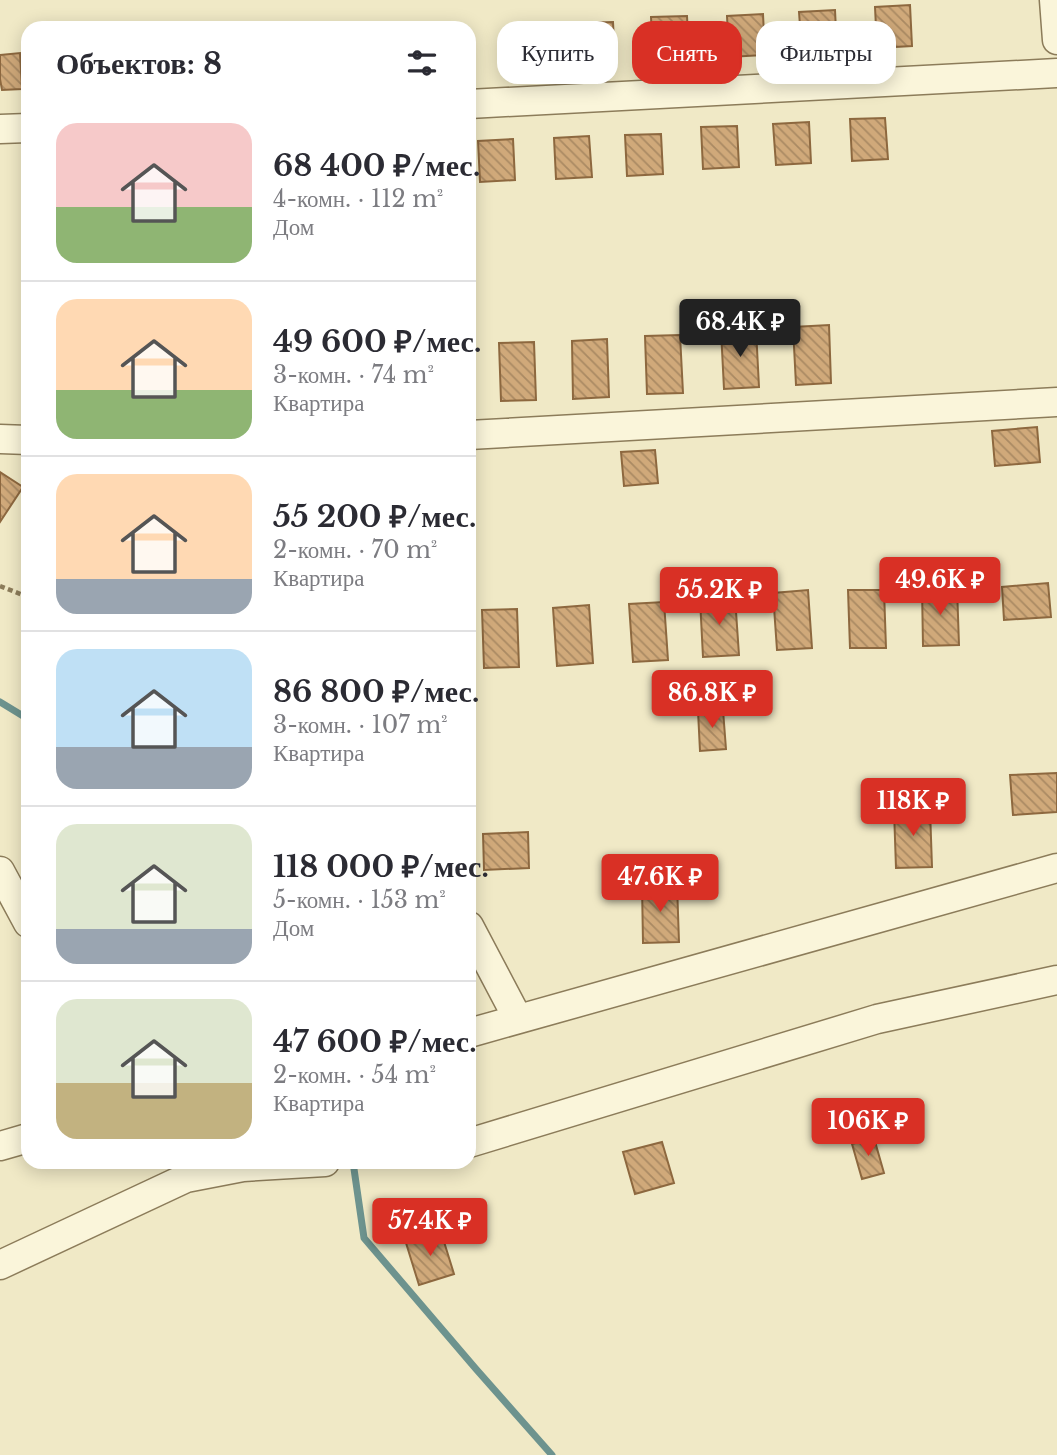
<!DOCTYPE html>
<html lang="ru">
<meta charset="utf-8">
<style>
body{margin:0;font-family:"Libre Baskerville",serif;background:#f2f2f3;color:#2b2b33;height:100vh;display:flex;flex-direction:column;font-size:26px;white-space:nowrap}
*{box-sizing:border-box;margin:0}
p{font-size:23px;color:#7c7c81}
.icon{flex:none;width:38px;height:38px;fill:none;stroke:currentColor;stroke-width:2;stroke-linecap:round;stroke-linejoin:round}
.map{position:relative;flex:1;overflow:hidden}
.side{position:absolute;left:21px;top:21px;width:455px;height:1148px;display:flex;flex-direction:column;background:#fff;border-radius:21px;box-shadow:0 4px 18px #0003}
.side>*{flex:none}
.guide{position:absolute;left:497px;top:21px;width:455px;height:63px;display:flex;gap:14px}
.price{position:absolute;translate:-50% -60px;padding:0 16px;border-radius:7px;background:#d93025;color:#fff;font-size:23px;line-height:46px;filter:drop-shadow(0 2px 4px #0008)}
.price::after{content:'';position:absolute;left:50%;top:42px;width:21px;height:16px;margin-left:-10px;background:inherit;clip-path:polygon(0 0,100% 0,50% 100%)}
.price.active{background:#222;color:#fff}
ul{padding:0;list-style:none}
li{display:flex;align-items:center;gap:21px;height:175px;padding:0 35px}
li+li{border-top:2px solid #e1e1e2}
li span{display:grid;place-items:center;flex:none;width:196px;height:140px;border-radius:21px;color:#555}
li>.icon{margin-inline-start:auto}
span .icon{width:84px;height:84px;fill:#fffc;stroke-width:1}
li b{font-size:30px}
h2{display:flex;justify-content:space-between;align-items:center;height:84px;padding:0 35px;font-size:30px}
.chip{padding:0 24px;border-radius:21px;background:#fff;box-shadow:0 4px 18px #0003;font-size:24px;line-height:63px}
.chip.active{background:#d93025;color:#fff}
.map>svg:first-child{display:block}
.lines{fill:none;stroke-linecap:round;stroke-linejoin:round}
.stream{stroke:#6d938e;stroke-width:7}
.building{fill:url(#building-back-hatch);stroke:#8d683f;stroke-width:2}
.minor-casing{stroke:#8c7c5a;stroke-width:31}
.path{stroke:#8c7c5a;stroke-width:4.5;stroke-dasharray:5 3.5;stroke-linecap:butt}
.minor{stroke:#faf5da;stroke-width:28}
</style>
<div class="map">
<svg width="1057" height="1455" viewBox="0 0 1057 1455">
<defs>
<pattern id="building-back-hatch" width="6" height="6" patternUnits="userSpaceOnUse" patternTransform="scale(1.75)"><rect width="6" height="6" fill="#d0a97a"/><path d="M-1 5l2 2M0 0l6 6M5-1l2 2" fill="none" stroke="#aa8a63"/></pattern>
</defs>
<rect width="100%" height="100%" fill="#f0e9c6"/>
<g class="lines">
<!-- stream -->
<path class="stream" d="M0,702L28,719
M353,1162L364,1238L476,1369L552,1455"/>
</g>
<!-- building -->
<path class="building" d="M910,5L912,46L877,48L875,7Z
M835,10L837,51L802,53L799,12Z
M763,14L765,55L729,57L727,16Z
M687,16L689,57L653,59L651,17Z
M613,22L615,62L580,64L577,23Z
M542,26L544,68L509,70L506,29Z
M20,53L22,89L2,90L0,79V55Z
M885,118L888,159L852,161L850,119Z
M809,122L811,163L776,165L773,124Z
M737,126L739,167L703,169L701,127Z
M661,134L663,174L627,176L625,135Z
M589,136L592,177L556,179L554,138Z
M513,139L515,180L480,182L478,141Z
M829,325L831,383L796,385L793,327Z
M756,329L759,387L724,389L721,330Z
M680,335L683,393L647,394L645,336Z
M607,339L609,397L573,399L572,341Z
M534,342L536,400L501,401L499,343Z
M1037,427L1040,462L995,466L992,431Z
M655,450L658,483L624,486L621,452Z
M0,472L23,487L0,522Z
M1048,583L1051,617L1004,620L1002,587Z
M957,587L959,645L923,646L922,588Z
M808,590L812,648L777,650L773,593Z
M848,590H884L886,648H850Z
M735,597L739,655L703,657L700,599Z
M664,602L668,660L633,662L629,604Z
M589,605L593,663L557,666L553,608Z
M517,609L519,667L484,668L482,610Z
M723,710L726,749L700,751L698,711Z
M1057,773V812L1013,815L1010,775Z
M930,809L932,867L896,868L894,810Z
M528,832L529,868L484,870L483,834Z
M677,884L679,942L643,943L642,885Z
M874,1138L884,1173L862,1179L852,1144Z
M662,1142L674,1183L635,1194L623,1152Z
M441,1232L454,1274L419,1285L406,1243Z"/>
<g class="lines">
<defs>
<path id="minor" d="M1054,0L1057,40
M469,104L1057,73
M0,129L28,128
M469,435L1057,402
M0,439L28,440
M0,871L28,923
M469,926L518,1019
M469,1033L1057,868
M469,1143L877,1019L1057,980
M0,1146L28,1138
M0,1265L186,1178L243,1167L325,1162"/>
</defs>
<!-- minor casing -->
<use href="#minor" class="minor-casing"/>
<!-- path -->
<path class="path" d="M0,586L28,597"/>
<!-- minor -->
<use href="#minor" class="minor"/>
</g>
</svg>
<b class="price active" style="left:740px;top:359px">68.4K ₽</b>
<b class="price" style="left:940px;top:617px">49.6K ₽</b>
<b class="price" style="left:719px;top:627px">55.2K ₽</b>
<b class="price" style="left:712px;top:730px">86.8K ₽</b>
<b class="price" style="left:913px;top:838px">118K ₽</b>
<b class="price" style="left:660px;top:914px">47.6K ₽</b>
<b class="price" style="left:868px;top:1158px">106K ₽</b>
<b class="price" style="left:430px;top:1258px">57.4K ₽</b>
<div class="guide">
<a class="chip">Купить</a>
<a class="chip active">Снять</a>
<a class="chip">Фильтры</a>
</div>
<section class="side">
<h2>Объектов: 8<svg class="icon" aria-label="filters" viewBox="0 0 24 24"><path d="M4 7h16M4 17h16"/><circle cx="9" cy="7" r="2"/><circle cx="15" cy="17" r="2"/></svg></h2>
<ul>
<li><span style="background:linear-gradient(#f6c9c9 60%,#8fb573 0)"><svg class="icon" aria-label="home" viewBox="0 0 24 24"><path d="M3 11l9-7 9 7M6 9v11h12V9"/></svg></span><div><b>68 400 ₽/мес.</b><p>4-комн. · 112 m²</p><p>Дом</p></div></li>
<li><span style="background:linear-gradient(#ffd9b3 65%,#8fb573 0)"><svg class="icon" aria-label="home" viewBox="0 0 24 24"><path d="M3 11l9-7 9 7M6 9v11h12V9"/></svg></span><div><b>49 600 ₽/мес.</b><p>3-комн. · 74 m²</p><p>Квартира</p></div></li>
<li><span style="background:linear-gradient(#ffd9b3 75%,#9aa5b1 0)"><svg class="icon" aria-label="home" viewBox="0 0 24 24"><path d="M3 11l9-7 9 7M6 9v11h12V9"/></svg></span><div><b>55 200 ₽/мес.</b><p>2-комн. · 70 m²</p><p>Квартира</p></div></li>
<li><span style="background:linear-gradient(#bfe0f5 70%,#9aa5b1 0)"><svg class="icon" aria-label="home" viewBox="0 0 24 24"><path d="M3 11l9-7 9 7M6 9v11h12V9"/></svg></span><div><b>86 800 ₽/мес.</b><p>3-комн. · 107 m²</p><p>Квартира</p></div></li>
<li><span style="background:linear-gradient(#dfe7d0 75%,#9aa5b1 0)"><svg class="icon" aria-label="home" viewBox="0 0 24 24"><path d="M3 11l9-7 9 7M6 9v11h12V9"/></svg></span><div><b>118 000 ₽/мес.</b><p>5-комн. · 153 m²</p><p>Дом</p></div></li>
<li><span style="background:linear-gradient(#dfe7d0 60%,#c2b280 0)"><svg class="icon" aria-label="home" viewBox="0 0 24 24"><path d="M3 11l9-7 9 7M6 9v11h12V9"/></svg></span><div><b>47 600 ₽/мес.</b><p>2-комн. · 54 m²</p><p>Квартира</p></div></li>
</ul>
</section>
</div>
